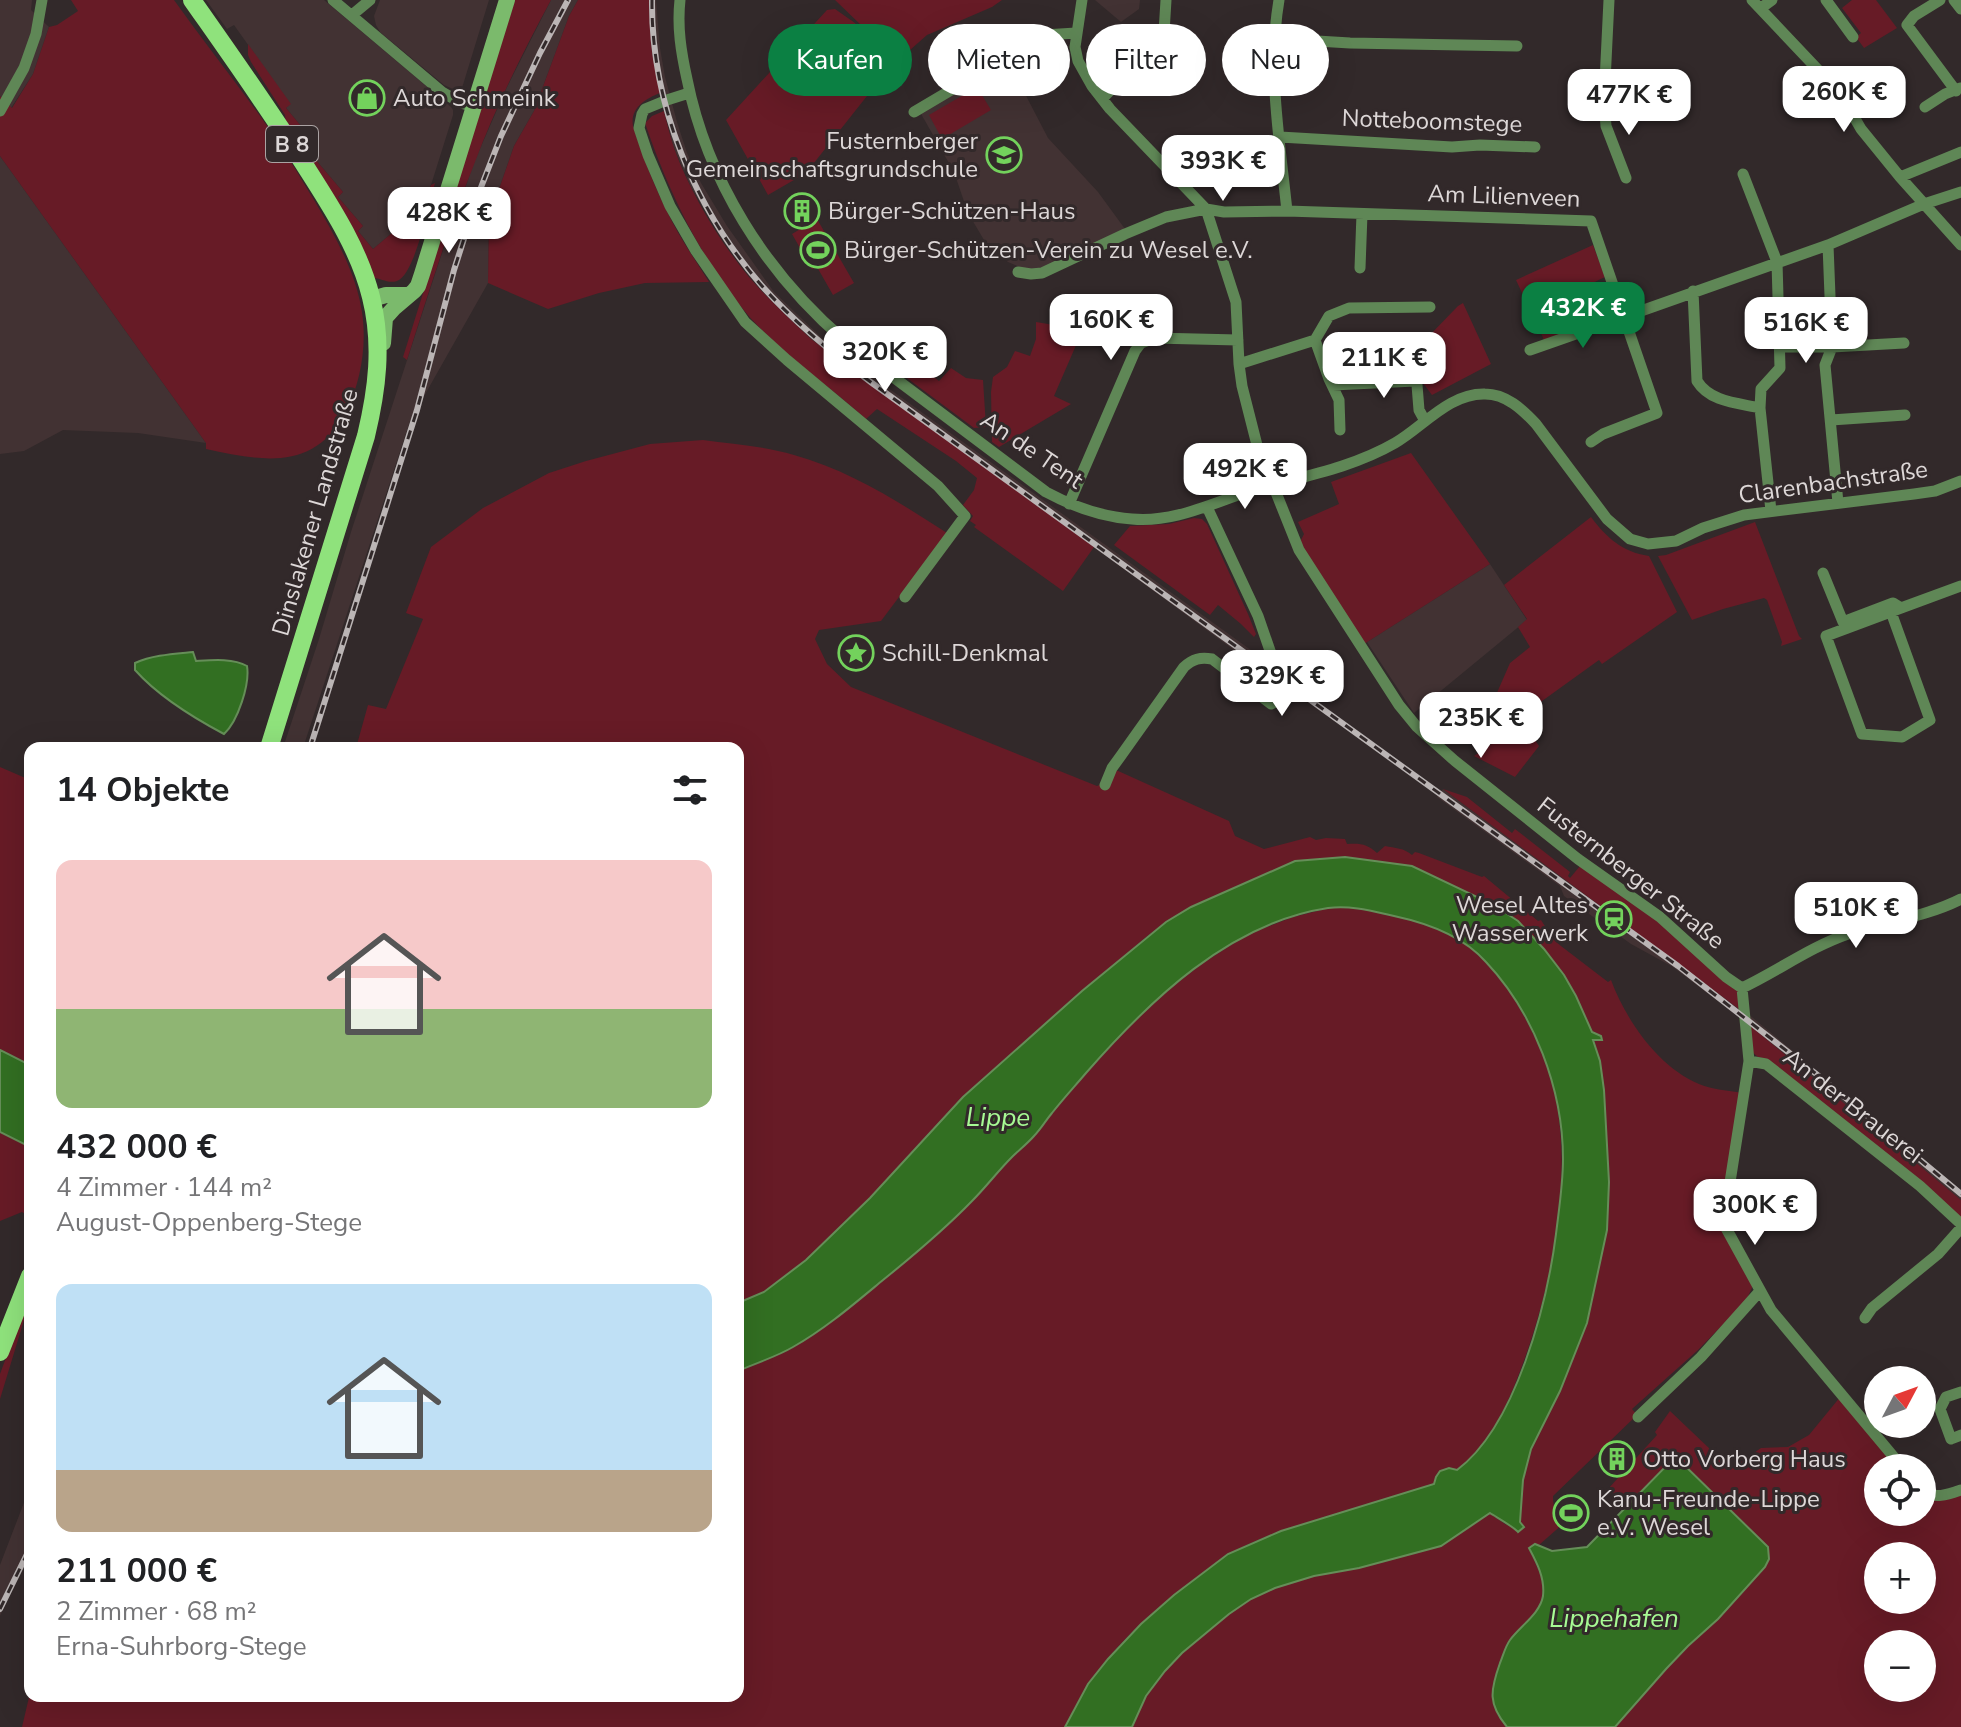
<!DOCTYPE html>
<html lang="de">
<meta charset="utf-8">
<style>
body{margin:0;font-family:"Nunito Sans",sans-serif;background:#f2f2f2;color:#202124;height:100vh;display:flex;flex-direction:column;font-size:30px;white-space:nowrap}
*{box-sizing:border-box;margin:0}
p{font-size:26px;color:#757577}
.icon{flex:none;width:44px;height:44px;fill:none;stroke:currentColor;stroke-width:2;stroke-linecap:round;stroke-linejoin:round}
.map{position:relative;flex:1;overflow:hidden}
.side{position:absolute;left:24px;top:742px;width:720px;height:960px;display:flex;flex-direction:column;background:#fff;border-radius:16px;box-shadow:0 8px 32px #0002}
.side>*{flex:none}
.guide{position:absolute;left:768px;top:24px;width:760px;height:72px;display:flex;gap:16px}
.needle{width:52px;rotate:49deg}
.fabs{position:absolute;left:1864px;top:1366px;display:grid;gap:16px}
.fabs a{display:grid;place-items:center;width:72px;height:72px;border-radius:50%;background:#fff;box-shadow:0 8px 32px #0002;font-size:40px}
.price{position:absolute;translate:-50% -68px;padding:0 18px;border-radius:16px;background:#fff;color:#222;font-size:26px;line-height:52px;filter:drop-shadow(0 2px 4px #0008)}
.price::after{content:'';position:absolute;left:50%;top:48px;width:24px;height:18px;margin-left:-12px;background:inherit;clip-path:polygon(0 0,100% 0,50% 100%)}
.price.selected{background:#0b8043;color:#fff}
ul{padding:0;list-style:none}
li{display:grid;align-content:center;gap:16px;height:424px;padding:0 32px}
li span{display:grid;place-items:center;height:248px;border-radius:16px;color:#555}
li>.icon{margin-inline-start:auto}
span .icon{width:144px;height:144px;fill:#fffc;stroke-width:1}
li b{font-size:34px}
h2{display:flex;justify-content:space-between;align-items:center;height:96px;padding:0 32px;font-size:34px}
.tag{padding:0 28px;border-radius:36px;background:#fff;box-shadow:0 8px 32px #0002;font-size:28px;line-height:72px}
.tag.selected{background:#0b8043;color:#fff}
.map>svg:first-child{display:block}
.built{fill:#423233}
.green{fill:#671b26;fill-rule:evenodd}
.water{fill:#326f22;stroke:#658e58;stroke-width:2}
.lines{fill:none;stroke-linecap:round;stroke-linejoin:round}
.minor{stroke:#5f8756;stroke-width:11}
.secondary{stroke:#7bba6c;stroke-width:16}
.primary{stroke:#8fe27c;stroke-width:18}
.rail-casing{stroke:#bbb5b5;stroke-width:6}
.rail{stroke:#32292a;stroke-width:3;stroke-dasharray:9;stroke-linecap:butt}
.labels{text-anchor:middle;stroke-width:6;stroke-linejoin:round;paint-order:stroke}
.shield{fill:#32292a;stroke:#aaa3a3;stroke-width:2}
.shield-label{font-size:22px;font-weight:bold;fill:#ddd7d7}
.poi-label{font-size:24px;fill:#ddd7d7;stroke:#32292a;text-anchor:start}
.street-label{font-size:24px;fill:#ddd7d7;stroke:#32292a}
.water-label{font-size:26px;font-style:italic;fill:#a7fa94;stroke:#32292a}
</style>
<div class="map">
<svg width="1961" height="1727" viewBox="0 0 1961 1727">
<rect width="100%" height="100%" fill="#32292a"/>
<!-- built -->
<path class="built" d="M0,0H32L31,10L49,27L33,74L11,108L0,96Z
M206,0H324L451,107L453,110V115L420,220L411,217L373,249L358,231L363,226L338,197L343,192L309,152L299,128L301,126L286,108L290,104L234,25L227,29Z
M380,0H489L462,88L453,89L444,85L380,32L376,25L374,16Z
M551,0H578L569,16L534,111L514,146L489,218L488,283L410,421L303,748H283L319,639L351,532L440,259L475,160L507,87Z
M649,0H656L660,48L665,77L677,122L687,153L701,183L727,226L774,292L825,341L855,364L1266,661L1272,678L811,339L771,300L749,276L721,238L691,187L673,146L652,53Z
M1095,0H1140L1139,9L1121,22Z
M1008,61L1048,138L1098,192L1125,229L1051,264L1035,270L1022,268L1008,262L984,240L968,213L954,172L920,112Z
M0,156L206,443L138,433L63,430L24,451L0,454Z
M1490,564L1527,620L1414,713L1367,642Z
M1443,789L1739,1009L1747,1013L1961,1190V1200L1748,1024L1673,967L1631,944L1564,896L1560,886L1437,797Z
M30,1487V1549L0,1616V1565Z"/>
<!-- green -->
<path class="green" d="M71,0H174C204,42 235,81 265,123C283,147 298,174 314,200C334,234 356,272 362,312C367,345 361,382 346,412C314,472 261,461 206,449V443L0,156V96L12,108L33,74L49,27L57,25L78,11Z
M515,0H551C523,52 496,106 475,162C449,227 428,294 407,360L403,357Z
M578,0H649L652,53L660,93C645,99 630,108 633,126C642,154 652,181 665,207C677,234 694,258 709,282L645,283L599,293L548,309L488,283L489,218L514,146L534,111L569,16Z
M835,0H1002L992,7L927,35L893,65L862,26Z
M1852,0H1876L1897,28L1864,48L1856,37L1861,33L1842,8Z
M835,9L855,23L886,72L806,173L768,195L726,120L827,10Z
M248,44L291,104L286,108L301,126L299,129L314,147L309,152L343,192L338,197L363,226L358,231L373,249L411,217L420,220L431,185L435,183C429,203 415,275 397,281C388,284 381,278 373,278L286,125L285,115L251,62L248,55Z
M977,87L991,110L942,139L929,115Z
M664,111C667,123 670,136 674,148C691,194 718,239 749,277C768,299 790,319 811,339L1094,547L1063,591L974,527L976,525L970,521L973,516L963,505L974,490L977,478L956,461L877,409L866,419C831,388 791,360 758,326C706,271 669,194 645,123L652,116Z
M817,219L854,283L833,295L817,267L812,269L792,234Z
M1593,245L1605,277L1561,298L1572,332L1545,342L1516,280Z
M1463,303L1491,364L1432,395L1390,339L1427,338L1458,306Z
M1036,322L1060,326L1077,343L1054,396L1071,404L999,447L992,442L991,392L993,377L1007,367L1015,351L1030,356L1036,339Z
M891,345L939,381L951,368L966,378L983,380L986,427L974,428L880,358Z
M703,440C733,444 764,446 794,455C849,470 899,502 947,533L881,621L819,630L815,639L827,664L851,687L1097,786L1108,781L1116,770L1229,821L1235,836L1264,849L1310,837L1316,840L1326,838L1345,839L1347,844C1361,843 1367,844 1377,853L1385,846C1395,848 1404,848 1412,855L1415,852L1419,853L1482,877L1484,876L1538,921L1541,920L1553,939L1561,946L1608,982L1611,980C1626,1020 1658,1067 1699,1084C1713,1090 1728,1090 1742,1093L1724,1215L1754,1283L1746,1301L1698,1350L1632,1409L1637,1415L1553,1496C1553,1509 1556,1514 1564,1523L1539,1545L1535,1544L1529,1548L1542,1578L1543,1596L1539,1608L1508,1643L1497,1714L1507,1727H1132L1146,1696L1165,1671L1182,1653L1229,1614L1251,1599L1275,1588L1314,1576L1359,1568L1441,1546L1490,1513L1505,1524L1514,1527L1520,1522L1523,1480L1531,1449L1560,1391L1587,1323L1607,1230L1609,1182L1604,1090L1600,1061L1592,1033L1576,996L1564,975L1544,949L1518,922L1295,861L1191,907L1166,922L1145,938L963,1097L870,1198L806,1260L764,1292L738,1303V748H356L368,705L386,709L423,619L406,613L431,547L483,508L549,473L586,461L650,444Z
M1411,453L1490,564L1364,644L1299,544L1304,534L1298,522L1339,504L1331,482Z
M1591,517C1606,537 1622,552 1649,556L1677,612L1602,664L1599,660L1492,737L1477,712L1496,695L1510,663L1530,647L1518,627L1527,619L1504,585Z
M1194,518L1202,519L1207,524L1248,614L1256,634L1254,637L1241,624L1218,605L1210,615L1114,545L1130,526L1169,524Z
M1755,522L1799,636L1802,639L1781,646L1782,642L1767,600L1764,598L1723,609L1692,620L1658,556L1666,555Z
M1523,722L1539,746L1515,777L1474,756Z
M0,767L30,780V1065L0,1050Z
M1443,789L1467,797L1512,833L1515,829L1570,872L1568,876L1570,878L1580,866L1659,919L1741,989L1739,1009Z
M1355,907C1400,917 1447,925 1482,957C1500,974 1513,995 1524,1016C1534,1034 1542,1051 1549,1071C1576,1158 1556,1270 1526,1355C1512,1394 1496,1435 1465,1464C1436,1491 1379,1501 1342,1512C1304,1524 1264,1534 1229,1554C1219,1560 1209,1568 1200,1575C1160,1605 1115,1643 1088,1685C1079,1698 1072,1713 1065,1727H22L30,1693V1696H738V1371L792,1348L855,1303L932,1240L973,1201L1012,1156L1036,1134L1051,1114L1089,1070L1133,1022L1172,987L1203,963L1248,934L1293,917L1329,908Z
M1748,1024L1961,1200V1220L1767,1059L1758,1057L1752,1052Z
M0,1132L30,1147V1217L22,1212L0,1221Z
M25,1306L28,1307L0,1399V1374Z
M1841,1396L1901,1468H1878V1512H1922V1492L1961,1491V1727H1615L1666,1669L1688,1646L1718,1619L1769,1559L1768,1547L1677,1458L1671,1461L1627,1507L1608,1489L1657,1435L1655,1432L1670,1411L1731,1469L1761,1448L1788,1447L1809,1435ZM1878,1556H1922V1600H1878ZM1878,1644H1922V1688H1878Z"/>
<!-- water -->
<path class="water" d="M193,652L196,661C212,660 233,658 247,666C250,684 238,721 224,734C192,717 159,697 135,670V663C153,655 173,654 193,652Z
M1345,857L1412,866L1492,904L1518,921L1544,949L1564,975L1576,996L1592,1032L1601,1036L1602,1040H1593L1600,1061L1604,1090L1609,1182L1607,1230L1587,1323L1560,1391L1531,1449L1523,1480L1520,1522L1524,1527L1518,1532C1514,1527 1496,1517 1490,1513L1441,1546L1359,1568L1314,1576L1275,1588L1251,1599L1229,1614L1182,1653L1165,1671L1146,1696L1132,1727H1065L1088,1684L1108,1659L1141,1624L1174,1595L1228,1554L1281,1531L1434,1484L1436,1477L1440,1471L1449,1468L1457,1470C1516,1426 1547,1304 1556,1234C1559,1209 1563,1184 1563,1159C1563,1089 1534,1013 1486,962C1463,936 1427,923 1394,916C1372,911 1351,905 1328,908C1229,923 1149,1001 1086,1073C1075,1086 1063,1099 1052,1113C1046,1120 1041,1129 1034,1136C1027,1144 1019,1150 1012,1157C998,1171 986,1187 972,1201C944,1230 914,1255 883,1280C854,1304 825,1329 793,1347C776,1357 756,1363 738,1371V1303L764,1292L806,1260L870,1198L963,1097L1082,991L1166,922L1191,907L1295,861Z
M0,1050L30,1065V1147L0,1132Z
M1677,1458L1768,1547L1769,1559L1765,1567L1718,1619L1688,1646L1666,1669L1615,1727H1507C1488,1704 1490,1691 1500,1663C1503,1656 1505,1647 1510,1640C1520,1626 1540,1614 1543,1596C1545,1578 1537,1563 1529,1548L1535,1544L1552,1551L1587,1547L1671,1461Z"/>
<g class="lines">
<!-- minor -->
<path class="minor" d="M333,0L442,92L461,103L474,107
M680,0C677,27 681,52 687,79C707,180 766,273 844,340L1046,492C1074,507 1101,517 1132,519C1174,523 1212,503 1250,491C1299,477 1350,469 1395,443C1423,427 1449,393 1485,394C1506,394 1522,409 1536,424L1607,519L1630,539L1648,544L1676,541L1703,528L1744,515L1914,494L1935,491L1961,481
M1082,0L1075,47L1078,61L1092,86L1110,109L1206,209L1236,302L1239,364L1242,386L1258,449
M1279,0C1267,70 1280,142 1287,211
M1609,0L1604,102L1606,126L1626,178
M1752,0L1822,74L1846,103L1861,129L1900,177L1961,245
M1826,0L1853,37
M1940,0L1914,16L1907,25L1956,91
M1954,0L1961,9
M1761,8L1772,0
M352,15L370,0
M1274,33L1317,41L1350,43L1517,46
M689,93L667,100L645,109L642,114L639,128L648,155L670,206L696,251L745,322L787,360L938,486L965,516L905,597
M1102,99L1157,43L1164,33L1166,0
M1925,107L1945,94L1960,88
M0,111L24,68L36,34L42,0
M914,112L1044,35L1076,33
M1280,137L1452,147L1480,145L1535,147
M1743,174L1777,262L1780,368L1761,389L1760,408L1771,511
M1900,177L1961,152
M1360,268L1362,214
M1018,272L1031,274L1042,273L1125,234L1166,217L1206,209L1224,212L1287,211L1591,221L1624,317L1828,245L1924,204L1961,192
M1693,291L1697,381C1710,402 1737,403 1760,408
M1315,340L1329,379L1339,400L1340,430
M1780,347H1832L1828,245
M1530,350L1624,317L1657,413L1603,434L1591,442
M1239,364L1315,340L1329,316L1349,308L1430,307
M1333,385L1415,381L1417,385L1419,410L1425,421
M1831,420L1905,415
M1273,485L1299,550L1399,705L1417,727L1455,761L1578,859L1660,917L1726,977L1742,988
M1838,503L1825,365L1832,347L1904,343
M1069,504L1135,351L1141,343L1154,338L1238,340
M1823,573L1843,622L1893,603L1901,608L1961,586
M1891,612L1930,720L1902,737L1862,734L1826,636L1901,608
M1105,785L1112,768L1120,757L1184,667C1193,659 1200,657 1212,659L1271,704L1275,702L1280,689L1276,668L1258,616L1207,507
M1742,988L1749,1061L1725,1214L1726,1228L1771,1310L1903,1468
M1742,988C1778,971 1810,947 1848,934C1885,921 1926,917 1961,899
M1749,1061L1766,1064L1920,1186L1961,1224
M1865,1318L1872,1308L1938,1254L1961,1228
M1961,1392L1946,1397L1940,1409L1951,1439L1961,1435
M1638,1417L1701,1357L1760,1291
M1922,1491C1935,1499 1947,1495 1961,1490"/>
<!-- secondary -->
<path class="secondary" d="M372,299L386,295H408
M383,343L385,318L394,308L414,291L418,286L422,274L507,0"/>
<!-- primary -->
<path class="primary" d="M192,0C232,57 272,113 309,172C334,211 360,252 371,297C383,345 377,390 366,436L269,748
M0,1352L30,1276"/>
<defs>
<path id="rail" d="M652,0C651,104 694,208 762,286C795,323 833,354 872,383L1678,966L1824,1080L1961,1194
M310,748L417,410L454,270L478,195L501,136L540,53L568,0
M0,1609L30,1548"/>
</defs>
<!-- rail casing -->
<use href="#rail" class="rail-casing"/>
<!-- rail -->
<use href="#rail" class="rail"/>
</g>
<!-- icons -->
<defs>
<symbol id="shop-ring" viewBox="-11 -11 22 22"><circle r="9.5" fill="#32292a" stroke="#73d25c" stroke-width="1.5"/><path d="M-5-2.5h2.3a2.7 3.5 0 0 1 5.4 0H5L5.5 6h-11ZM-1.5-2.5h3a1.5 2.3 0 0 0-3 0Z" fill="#73d25c"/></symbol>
<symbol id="school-ring" viewBox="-11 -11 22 22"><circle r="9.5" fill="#32292a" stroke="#73d25c" stroke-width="1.5"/><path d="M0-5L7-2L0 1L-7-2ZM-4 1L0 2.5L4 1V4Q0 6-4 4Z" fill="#73d25c"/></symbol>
<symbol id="building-ring" viewBox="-11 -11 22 22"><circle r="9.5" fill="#32292a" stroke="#73d25c" stroke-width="1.5"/><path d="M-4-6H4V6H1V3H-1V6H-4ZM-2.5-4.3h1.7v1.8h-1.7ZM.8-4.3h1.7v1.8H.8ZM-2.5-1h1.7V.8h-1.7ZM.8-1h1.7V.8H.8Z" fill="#73d25c"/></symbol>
<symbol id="stadium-ring" viewBox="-11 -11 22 22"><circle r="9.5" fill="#32292a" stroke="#73d25c" stroke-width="1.5"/><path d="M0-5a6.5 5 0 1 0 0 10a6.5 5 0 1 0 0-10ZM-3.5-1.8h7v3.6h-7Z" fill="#73d25c"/></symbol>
<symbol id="sight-ring" viewBox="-11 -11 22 22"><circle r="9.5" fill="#32292a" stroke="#73d25c" stroke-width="1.5"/><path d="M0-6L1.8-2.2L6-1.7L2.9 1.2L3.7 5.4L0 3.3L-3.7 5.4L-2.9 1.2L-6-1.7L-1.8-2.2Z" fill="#73d25c"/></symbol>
<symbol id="station-ring" viewBox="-11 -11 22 22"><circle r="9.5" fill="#32292a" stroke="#73d25c" stroke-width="1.5"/><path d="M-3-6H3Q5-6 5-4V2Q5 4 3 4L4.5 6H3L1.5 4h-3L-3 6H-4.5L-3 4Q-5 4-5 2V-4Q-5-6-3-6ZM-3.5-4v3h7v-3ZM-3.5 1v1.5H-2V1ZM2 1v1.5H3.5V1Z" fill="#73d25c"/></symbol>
</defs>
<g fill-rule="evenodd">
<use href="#shop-ring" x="347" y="78" width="40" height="40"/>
<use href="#school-ring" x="984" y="135" width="40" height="40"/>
<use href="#building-ring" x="782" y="191" width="40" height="40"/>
<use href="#stadium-ring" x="798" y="230" width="40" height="40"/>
<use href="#sight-ring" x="836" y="633" width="40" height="40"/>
<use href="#station-ring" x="1594" y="899" width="40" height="40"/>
<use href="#building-ring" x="1597" y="1439" width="40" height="40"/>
<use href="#stadium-ring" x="1551" y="1493" width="40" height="40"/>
</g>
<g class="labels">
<!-- shield labels -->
<rect class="shield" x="266" y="126" width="52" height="36" rx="6"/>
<g class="shield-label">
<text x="292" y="152">B 8</text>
</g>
<!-- poi labels -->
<g class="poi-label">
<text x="393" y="106">Auto Schmeink</text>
<text x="978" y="149" text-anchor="end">Fusternberger<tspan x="978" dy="28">Gemeinschaftsgrundschule</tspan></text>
<text x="828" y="219">Bürger-Schützen-Haus</text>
<text x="844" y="258">Bürger-Schützen-Verein zu Wesel e.V.</text>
<text x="882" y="661">Schill-Denkmal</text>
<text x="1588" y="913" text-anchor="end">Wesel Altes<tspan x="1588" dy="28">Wasserwerk</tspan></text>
<text x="1643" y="1467">Otto Vorberg Haus</text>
<text x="1597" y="1507">Kanu-Freunde-Lippe<tspan x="1597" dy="28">e.V. Wesel</tspan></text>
</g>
<!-- street labels -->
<g class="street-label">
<text transform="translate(1432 121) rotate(2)" y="8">Notteboomstege</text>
<text transform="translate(1504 196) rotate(2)" y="8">Am Lilienveen</text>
<text transform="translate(1032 450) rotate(34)" y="8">An de Tent</text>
<text transform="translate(1833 482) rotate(-8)" y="8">Clarenbachstraße</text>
<text transform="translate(315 512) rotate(-74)" y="8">Dinslakener Landstraße</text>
<text transform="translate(1631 873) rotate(38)" y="8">Fusternberger Straße</text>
<text transform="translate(1853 1106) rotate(38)" y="8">An der Brauerei</text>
</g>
<!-- water labels -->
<g class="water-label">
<text x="998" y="1126">Lippe</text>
<text x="1614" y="1627">Lippehafen</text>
</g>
</g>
</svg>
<div class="fabs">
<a><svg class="needle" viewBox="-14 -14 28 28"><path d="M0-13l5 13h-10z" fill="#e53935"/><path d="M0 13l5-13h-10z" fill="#757577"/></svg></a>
<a><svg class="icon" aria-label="locate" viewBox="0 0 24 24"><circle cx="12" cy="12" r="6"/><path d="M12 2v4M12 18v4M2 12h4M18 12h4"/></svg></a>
<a>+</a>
<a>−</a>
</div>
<b class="price" style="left:1844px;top:134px">260K €</b>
<b class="price" style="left:1629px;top:137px">477K €</b>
<b class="price" style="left:1223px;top:203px">393K €</b>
<b class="price" style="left:449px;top:255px">428K €</b>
<b class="price selected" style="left:1583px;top:350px">432K €</b>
<b class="price" style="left:1111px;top:362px">160K €</b>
<b class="price" style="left:1806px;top:365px">516K €</b>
<b class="price" style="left:885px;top:394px">320K €</b>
<b class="price" style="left:1384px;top:400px">211K €</b>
<b class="price" style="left:1245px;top:511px">492K €</b>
<b class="price" style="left:1282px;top:718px">329K €</b>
<b class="price" style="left:1481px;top:760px">235K €</b>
<b class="price" style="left:1856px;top:950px">510K €</b>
<b class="price" style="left:1755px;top:1247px">300K €</b>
<div class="guide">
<a class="tag selected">Kaufen</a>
<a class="tag">Mieten</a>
<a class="tag">Filter</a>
<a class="tag">Neu</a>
</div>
<section class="side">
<h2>14 Objekte<svg class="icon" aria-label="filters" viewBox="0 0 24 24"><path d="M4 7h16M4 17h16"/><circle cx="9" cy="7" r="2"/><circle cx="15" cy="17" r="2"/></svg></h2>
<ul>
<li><span style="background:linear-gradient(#f6c9c9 60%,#8fb573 0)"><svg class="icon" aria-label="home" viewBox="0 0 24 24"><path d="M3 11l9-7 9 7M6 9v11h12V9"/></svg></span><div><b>432 000 €</b><p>4 Zimmer · 144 m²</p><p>August-Oppenberg-Stege</p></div></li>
<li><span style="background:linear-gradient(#bfe0f5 75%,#b9a48a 0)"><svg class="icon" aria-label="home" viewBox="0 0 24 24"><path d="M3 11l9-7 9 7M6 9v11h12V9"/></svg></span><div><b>211 000 €</b><p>2 Zimmer · 68 m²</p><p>Erna-Suhrborg-Stege</p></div></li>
</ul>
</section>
</div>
